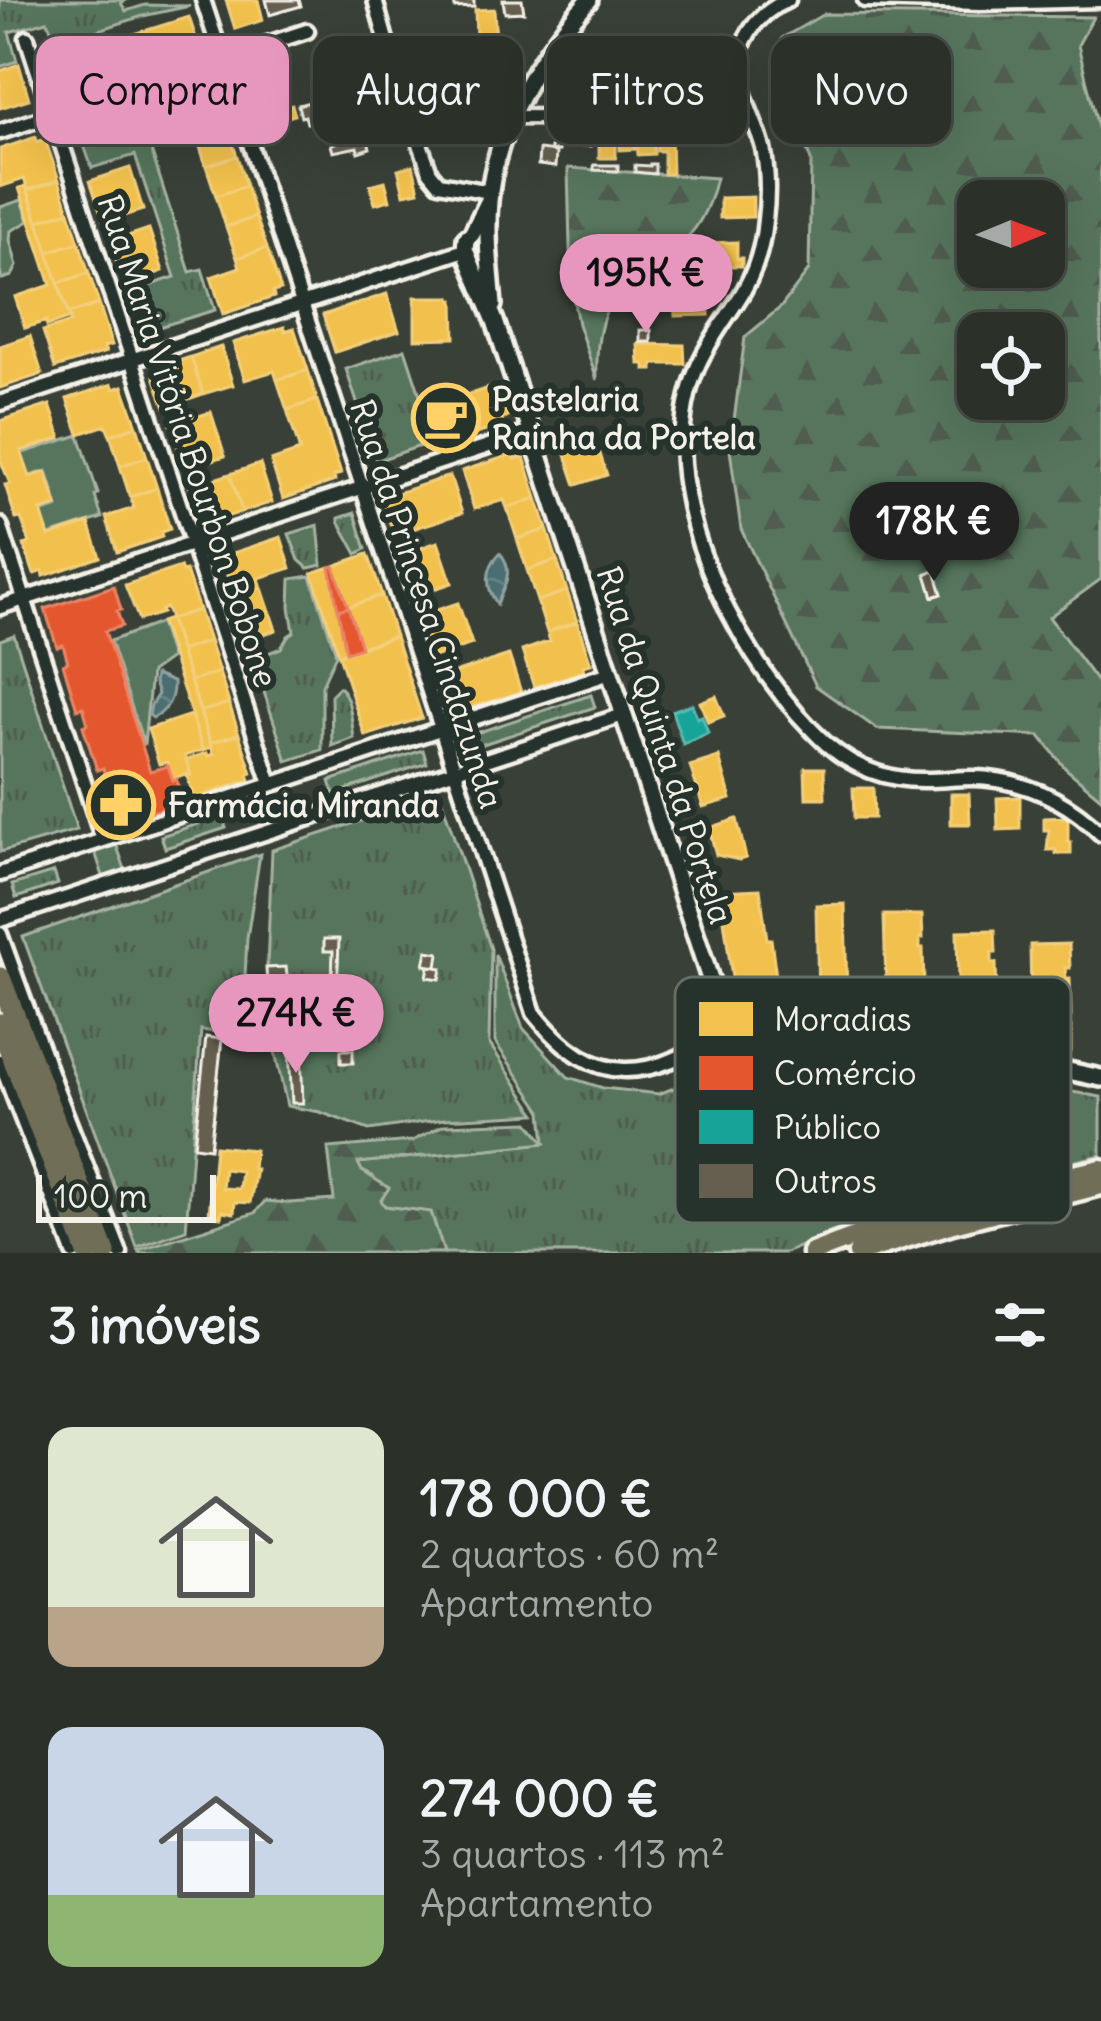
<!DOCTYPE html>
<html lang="pt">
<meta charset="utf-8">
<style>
body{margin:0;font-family:Delius,sans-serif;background:#373c35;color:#f1f3f6;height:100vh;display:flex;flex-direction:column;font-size:45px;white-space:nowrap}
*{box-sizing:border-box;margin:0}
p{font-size:39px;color:#a6a9a8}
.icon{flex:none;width:66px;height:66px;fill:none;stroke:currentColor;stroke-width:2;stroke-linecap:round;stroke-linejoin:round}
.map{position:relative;height:1253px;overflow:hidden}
.drawer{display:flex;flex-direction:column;background:#2b3029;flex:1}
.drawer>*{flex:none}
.top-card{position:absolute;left:36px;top:36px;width:1029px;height:108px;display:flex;gap:24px}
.needle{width:78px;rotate:89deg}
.buttons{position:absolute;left:957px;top:180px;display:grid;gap:24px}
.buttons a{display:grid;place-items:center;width:108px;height:108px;border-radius:24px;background:#2b3029;box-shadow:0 12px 48px #0002,0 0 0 3px #474b46;font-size:60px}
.scale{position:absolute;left:36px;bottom:30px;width:180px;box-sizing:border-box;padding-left:12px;border:6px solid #f4f1e8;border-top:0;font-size:33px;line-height:42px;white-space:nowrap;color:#f4f1e8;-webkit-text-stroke:9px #26332d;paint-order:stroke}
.price{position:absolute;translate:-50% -102px;padding:0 27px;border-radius:42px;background:#e797bd;color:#111;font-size:39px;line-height:78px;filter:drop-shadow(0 3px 6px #0008)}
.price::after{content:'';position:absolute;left:50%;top:72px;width:36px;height:27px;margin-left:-18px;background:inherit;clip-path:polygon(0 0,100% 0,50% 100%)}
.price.current{background:#222;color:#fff}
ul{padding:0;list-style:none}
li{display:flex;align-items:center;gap:36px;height:300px;padding:0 48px}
li span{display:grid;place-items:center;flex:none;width:336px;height:240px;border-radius:24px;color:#555}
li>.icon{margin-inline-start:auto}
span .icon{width:144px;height:144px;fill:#fffc;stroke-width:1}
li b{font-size:51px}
h2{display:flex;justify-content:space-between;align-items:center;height:144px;padding:0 48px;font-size:51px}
.chip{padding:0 42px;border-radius:24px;background:#2b3029;box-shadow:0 12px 48px #0002,0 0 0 3px #474b46;font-size:42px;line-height:108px}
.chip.current{background:#e797bd;color:#111}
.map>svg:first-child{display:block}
.grass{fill:url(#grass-tufts);stroke:#a6b2a2;stroke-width:3}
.forest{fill:url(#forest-firs);stroke:#a6b2a2;stroke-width:3;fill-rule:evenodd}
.garden{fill:#57745c;stroke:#a6b2a2;stroke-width:3}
.water{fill:url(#water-waves);stroke:#8fa2a1;stroke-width:3}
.homes{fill:#f2c14e;stroke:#f3cf7c;stroke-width:3;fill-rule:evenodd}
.shops{fill:#e4572e;stroke:#e98566;stroke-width:3}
.public{fill:#17a398;stroke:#59bab0;stroke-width:3}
.building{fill:#665e4f;stroke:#f4f1e8;stroke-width:3}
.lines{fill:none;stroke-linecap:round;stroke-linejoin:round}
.minor-casing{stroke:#f4f1e8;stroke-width:21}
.tertiary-casing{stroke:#f4f1e8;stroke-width:24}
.primary-casing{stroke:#f4f1e8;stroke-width:27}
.trunk-casing{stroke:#f4f1e8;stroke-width:30}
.minor{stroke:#26332d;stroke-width:12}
.tertiary{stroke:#26332d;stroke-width:15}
.primary{stroke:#716e59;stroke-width:18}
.trunk{stroke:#716e59;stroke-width:21}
.labels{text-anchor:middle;stroke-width:12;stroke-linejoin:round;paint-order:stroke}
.poi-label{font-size:33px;font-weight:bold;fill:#f4f1e8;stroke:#26332d;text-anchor:start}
.street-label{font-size:33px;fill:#f4f1e8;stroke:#26332d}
.key{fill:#26332d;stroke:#646c65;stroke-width:3}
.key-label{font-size:33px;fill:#f4f1e8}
</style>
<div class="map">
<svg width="1101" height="1253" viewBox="0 0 1101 1253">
<defs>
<pattern id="grass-tufts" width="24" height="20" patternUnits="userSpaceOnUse" patternTransform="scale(3)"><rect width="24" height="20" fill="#57745c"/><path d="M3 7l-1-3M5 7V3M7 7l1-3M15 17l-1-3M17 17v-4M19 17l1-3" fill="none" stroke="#4f5c50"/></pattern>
<pattern id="forest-firs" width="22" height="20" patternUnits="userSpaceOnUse" patternTransform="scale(3)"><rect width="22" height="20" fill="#57745c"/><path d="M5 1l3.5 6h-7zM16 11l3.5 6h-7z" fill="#4f5c50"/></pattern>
<pattern id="water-waves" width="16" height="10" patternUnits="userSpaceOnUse" patternTransform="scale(3)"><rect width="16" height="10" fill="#4c6e72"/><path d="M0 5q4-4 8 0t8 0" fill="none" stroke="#668386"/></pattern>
</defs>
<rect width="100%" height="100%" fill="#394037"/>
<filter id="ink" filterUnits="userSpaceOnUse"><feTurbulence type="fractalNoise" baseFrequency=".00833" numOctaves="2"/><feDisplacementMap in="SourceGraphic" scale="24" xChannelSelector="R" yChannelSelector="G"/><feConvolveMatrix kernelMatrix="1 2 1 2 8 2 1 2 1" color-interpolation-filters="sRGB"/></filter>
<g filter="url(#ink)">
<!-- grass -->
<path class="grass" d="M0,0H126L121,3L126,11L145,5L190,6L143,16L58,43L47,21L9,32L17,61L0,67Z
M145,106L160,147L151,150L190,272L202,269L215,310L146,331L133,291L175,277L135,155L92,168L77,126Z
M405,349L435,441L376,461L346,369Z
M355,513L366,549L357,554L339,521V518Z
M318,525L322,565L308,568L299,560L289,534Z
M311,576L336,654L322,685V750L287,761L253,659L281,648L288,636L294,632L290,607L291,579Z
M14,635L77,830L0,852V640Z
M339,687C352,697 351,722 354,738L332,746L331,695Z
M591,695L595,707L471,748L467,736Z
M423,750L427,763L334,794L330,781Z
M440,795L491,949L489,1043L536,1114L444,1119L369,1130L320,1112L287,1106L273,1043L267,967L272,850Z
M222,816L226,828L165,848L161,836Z
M115,841L126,872L104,879L94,849Z
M260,854L247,938L242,1036L201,1030L186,1230L137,1247L23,937Z
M54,872L58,884L16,898L12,885Z
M495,954L523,1028L568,1077L603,1088L659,1094L788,1042L1101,1097V1155C993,1181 887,1207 785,1253H444L431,1212L385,1206L380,1200L373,1176L362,1171L357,1163L545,1143L542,1111L495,1042Z"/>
<!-- forest -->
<path class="forest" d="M824,14L1093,17L1078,45L1101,140V579L1049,617L1101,687V798L1065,768L1040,736L877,729L816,686L741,529L730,450L745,337L781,307L809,270L811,160L784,99L782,38ZM978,201H1044V267H978ZM978,333H1044V399H978Z
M568,168L716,178C709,208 698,232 673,250C655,262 633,272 619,289C598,315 596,349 597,380L578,324L571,286Z
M529,1122L545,1143L358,1163L362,1171L389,1188L381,1200L385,1206L431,1212L444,1253H140L138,1250L255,1213L265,1201L289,1203L334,1200L328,1148L412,1141L444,1125Z"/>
<!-- garden -->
<path class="garden" d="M22,200L29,221L11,231L10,240L17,266L12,276L2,279L0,271V207Z
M79,435L98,494L95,496L102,518L31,541L23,519L58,507L47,471L11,481L4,459Z
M160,623L171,658L151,672L144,745L110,641Z"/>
<!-- water -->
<path class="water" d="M500,553C515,570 504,587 497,604C485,587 485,568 500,553Z
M155,675L173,682C174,698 167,711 153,718L149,715L151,705L158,694L154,683Z"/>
<!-- homes -->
<path class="homes" d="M226,0H258L263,20L235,29Z
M494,9L496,40L476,41L475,10Z
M189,17L198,44L143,62L134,34Z
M119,36L131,73L101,83L89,46Z
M89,46L101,83L69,94L67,89L61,91L50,59Z
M19,64L29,99L0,108V71Z
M273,66L283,102L260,109L250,73Z
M570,68L589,77L583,89L587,91L579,107L571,103L568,108L553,102Z
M203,81L205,86L213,84L226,124L196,134L192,124L164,133L153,98Z
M652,90H670L671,110L653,111Z
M292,105L295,115L277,120L274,110Z
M271,110L279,132L267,136L260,114Z
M226,124L237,156L206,166L196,134Z
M698,124H714V141H698Z
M619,129H634L635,149L620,150Z
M567,130H592L591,146H567Z
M599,130H616V158H599Z
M653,130L654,154L638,155L636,131Z
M657,131H671L672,174H664V151H657Z
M36,137L37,142L45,139L59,180L28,190L24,179L0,187V149Z
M237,156L246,186L216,196L206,166Z
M413,165L419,191L404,194L398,169Z
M130,168L143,210L104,222L90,181Z
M59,180L69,211L38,221L28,190Z
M385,181L390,200L375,204L370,185Z
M26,186L70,318L47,326L46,321L25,328L15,297L51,285L19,188Z
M246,186L256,217L226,227L216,196Z
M753,197V217L720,218V198Z
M69,211L79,242L48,252L38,221Z
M256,217L267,248L237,258L226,227Z
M149,229L163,271L124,284L110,242Z
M79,242L89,273L58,283L48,252Z
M737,242V258H742V266H725V271H706V243Z
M267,248L281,290L273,292L274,297L223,314L211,277L240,267L237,258Z
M89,273L99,304L68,314L58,283Z
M708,293L709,315L675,316L674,296Z
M387,294L399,331L335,352L323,315Z
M415,297H451V300H454L455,338L415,339Z
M99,304L112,345L104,347L106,352L55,368L43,331L71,322L68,314Z
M284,327L285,331L294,328L308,370L277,380L274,371L245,380L233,343Z
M30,336L42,374L0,388V346Z
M638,344L684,345L685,364H653V370H645V364H639Z
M221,347L233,385L203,394L191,357Z
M191,357L203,394L165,407L154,376L161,374L158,368Z
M308,370L317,400L287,410L277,380Z
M112,384L114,389L123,386L137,426L110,435L106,425L79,434L67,399Z
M498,385L508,417L502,419L504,425L452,442L439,404Z
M317,400L341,474L334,476L335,481L283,499L271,461L300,451L287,410Z
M50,405L61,438L21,451L30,477L46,472L57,506L41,511L49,536L89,523L100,557L44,576L43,571L34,574L24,545L30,543L21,518L16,519L5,485L10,484L0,459V421Z
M211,412L225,456L185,469L171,425Z
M137,426L147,457L120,466L110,435Z
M592,430L607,475L576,485L561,440Z
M514,454L515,459L524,457L537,498L507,508L504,500L474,509L462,471Z
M147,457L157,488L130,497L120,466Z
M260,464L272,502L242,512L230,474Z
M230,474L242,512L209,522L208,517L201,520L190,487Z
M450,476L462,513L394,535L383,503L389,501L388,496Z
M157,488L170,529L161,532L162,537L117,552L106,517L134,508L130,497Z
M537,498L547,529L517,539L507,508Z
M547,529L557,560L527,570L517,539Z
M281,537L291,568L259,578L262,588L234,597L221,557Z
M438,542L452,583L413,596L399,555Z
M368,554L382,595L348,607L334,566Z
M557,560L567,591L537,601L527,570Z
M180,567L182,572L186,571L199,610L170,619L166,608L161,610L162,613L139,620L125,585Z
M330,567L346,652L339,655L312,573Z
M262,588L276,630L248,639L234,597Z
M567,591L577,622L547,632L537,601Z
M382,595L395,636L361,647L348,607Z
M458,603L472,644L433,657L419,616Z
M199,610L209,641L180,651L170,619Z
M170,619L212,747L203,750L161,622Z
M577,622L591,664L583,666L584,671L534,687L522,651L550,641L547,632Z
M395,636L422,718L365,736L339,655Z
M209,641L219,672L190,681L180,651Z
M509,655L521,692L458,712L456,708L450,710L439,678Z
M219,672L229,703L200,712L190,681Z
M716,696L724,716L708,722L700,702Z
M229,703L239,734L210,743L200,712Z
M191,715L203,750L185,756L190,773L172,779L167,762L159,764L148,729Z
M239,734L252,773L248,774L250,780L194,798L187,776L191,775L186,760L207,753L208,756L214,754L210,743Z
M719,757L731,799L703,807L690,766Z
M805,768H824L825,798H806Z
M853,788H873L874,818H854Z
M951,794H969L970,824H951Z
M1020,797V829L998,830L997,798Z
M1068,817V842H1071V854H1056V850H1047L1049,830H1044V818Z
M737,819L746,858L739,860L716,855L709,828Z
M760,889L767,939H771L777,984L733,985L720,891Z
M845,904L847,999L818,1000L816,905Z
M884,915H922L923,938H920V948H923L924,986H921V997L924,996L925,1020L887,1021Z
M995,930L996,953H992V963H996L997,1001H993V1012H997L998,1035L959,1036L957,931Z
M1069,944L1070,968H1065L1066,978H1070L1071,1016H1067V1027H1071V1051H1032L1030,945Z
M215,1146L255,1150L253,1169H256L250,1203L235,1202L234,1213L222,1211L221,1217L209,1215ZM224,1169L241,1171L239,1189L222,1188Z"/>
<!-- shops -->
<path class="shops" d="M334,566L348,607L338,610L330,567Z
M114,586L121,610L117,611L122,626L105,631L150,771L168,766L173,781L176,779L184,802L115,824L103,787L108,785L103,768L97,770L83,726L88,724L83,707L77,709L63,664L68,662L63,645L57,647L45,609Z
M348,607L361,647L346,652L338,610Z"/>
<!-- public -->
<path class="public" d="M692,704L697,718L702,716L708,733L683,744L672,711Z"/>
<!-- building -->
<path class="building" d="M266,0H299L301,6L270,15Z
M454,0H474V7L455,8Z
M503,0H522L524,12L505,13Z
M383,39L385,50L376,53L378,61L363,64L360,51L374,47L373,41Z
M373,41L374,47L360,51L363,64L359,65L360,70L347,72L346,68L322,73L320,65L352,59L349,46Z
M384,60L388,78L369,82L367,70L361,72L359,65Z
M340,70L342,77L324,82L322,74Z
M361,73L364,86L340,91L337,80Z
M350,92L353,106L332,112L328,99Z
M391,97L395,110L381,114L377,104Z
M321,99L326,115L307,123L305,116L301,117L298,105Z
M329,116L334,128L322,132L318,120Z
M405,116L409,127L393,133L389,122Z
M357,132V135L366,132L370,148L358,152L357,147L333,152L331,145Z
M551,135H559V151H551Z
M539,150L556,152L555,167L538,165Z
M650,164H655V174L635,172V165L650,166Z
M594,165H618V171L594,170Z
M640,330H651V342H640Z
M935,571L942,594L933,597L926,574Z
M324,939H339L337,997L321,996L322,984H332L333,951H324Z
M427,951L439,953L437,967L424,965Z
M429,966L442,968L440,979L427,977Z
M286,967L288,984L267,986L266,968Z
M288,984L289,1003L269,1005L267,986Z
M289,1008L292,1049L271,1044L269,1010Z
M206,1037L222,1039L210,1148L194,1146Z
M301,1049L303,1103H292L289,1050Z
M341,1050H353V1063H341Z"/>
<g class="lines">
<defs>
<path id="minor" d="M203,0L534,1013C597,1092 648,1080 727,1031
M375,0L396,76L430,172L439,183L490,192
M788,0C757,13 733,44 740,79C744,102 757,125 763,148C768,172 768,196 765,220C763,244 756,269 744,290C729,316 709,339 697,368C648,484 731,647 813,731C843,763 881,781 926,780C947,780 968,776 989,779C1033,784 1070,803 1101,834
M865,0L981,3L1101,0
M27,38L271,784
M511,117L664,118
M0,132L307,31
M0,403L465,250
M0,525L103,840
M0,607L531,432
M0,874L610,673
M0,920L623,715
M0,934L55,1086L120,1253
M0,1061L74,1253"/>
<path id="tertiary" d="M489,200L472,234L466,239L465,250L495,321L727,1031L814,1020L868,1028L1101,1078
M493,305C490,270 486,236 489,201C496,125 539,55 589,0"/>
<path id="primary" d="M812,1253C905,1216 1003,1190 1101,1169
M858,1253L953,1223L1101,1185"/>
<path id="trunk" d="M0,978L105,1253
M0,1024L88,1253"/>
</defs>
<!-- minor casing -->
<use href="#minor" class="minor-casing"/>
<!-- tertiary casing -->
<use href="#tertiary" class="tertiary-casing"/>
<!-- primary casing -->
<use href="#primary" class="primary-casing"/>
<!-- trunk casing -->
<use href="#trunk" class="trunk-casing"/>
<!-- minor -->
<use href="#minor" class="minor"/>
<!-- tertiary -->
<use href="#tertiary" class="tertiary"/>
<!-- primary -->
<use href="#primary" class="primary"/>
<!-- trunk -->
<use href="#trunk" class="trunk"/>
</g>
</g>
<!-- icons -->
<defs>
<symbol id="cafe-ring" viewBox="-11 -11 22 22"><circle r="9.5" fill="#26332d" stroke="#ffd166" stroke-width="1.5"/><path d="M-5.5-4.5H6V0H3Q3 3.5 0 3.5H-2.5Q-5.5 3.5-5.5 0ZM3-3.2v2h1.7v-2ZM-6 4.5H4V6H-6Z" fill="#ffd166"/></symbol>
<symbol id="pharmacy-ring" viewBox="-11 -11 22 22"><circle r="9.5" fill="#26332d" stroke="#ffd166" stroke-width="1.5"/><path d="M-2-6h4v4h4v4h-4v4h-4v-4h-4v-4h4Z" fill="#ffd166"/></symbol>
</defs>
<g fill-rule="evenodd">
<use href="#cafe-ring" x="408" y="380" width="76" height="76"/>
<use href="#pharmacy-ring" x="83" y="767" width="76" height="76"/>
</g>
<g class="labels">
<!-- poi labels -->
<g class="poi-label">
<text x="492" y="411">Pastelaria<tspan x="492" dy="38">Rainha da Portela</tspan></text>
<text x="168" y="817">Farmácia Miranda</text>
</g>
<!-- street labels -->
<g class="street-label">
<text transform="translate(188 441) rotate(72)" y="12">Rua Maria Vitória Bourbon Bobone</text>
<text transform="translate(427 604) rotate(72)" y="12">Rua da Princesa Cindazunda</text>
<text transform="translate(665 745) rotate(72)" y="12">Rua da Quinta da Portela</text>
</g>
</g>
<!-- legend -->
<rect x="675" y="977" width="396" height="246" rx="18" class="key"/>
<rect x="699" y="1002" width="54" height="34" fill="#f2c14e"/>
<rect x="699" y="1056" width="54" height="34" fill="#e4572e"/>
<rect x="699" y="1110" width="54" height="34" fill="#17a398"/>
<rect x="699" y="1164" width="54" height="34" fill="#665e4f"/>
<g class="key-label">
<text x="774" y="1031">Moradias</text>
<text x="774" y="1085">Comércio</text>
<text x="774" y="1139">Público</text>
<text x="774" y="1193">Outros</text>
</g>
</svg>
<div class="buttons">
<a><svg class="needle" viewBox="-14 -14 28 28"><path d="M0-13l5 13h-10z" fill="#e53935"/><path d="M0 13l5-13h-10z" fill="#a6a9a8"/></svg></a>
<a><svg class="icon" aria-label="locate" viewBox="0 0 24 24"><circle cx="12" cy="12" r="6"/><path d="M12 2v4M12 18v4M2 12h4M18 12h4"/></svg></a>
</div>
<div class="scale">100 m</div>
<b class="price" style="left:646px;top:336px">195K €</b>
<b class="price current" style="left:934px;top:584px">178K €</b>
<b class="price" style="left:296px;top:1076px">274K €</b>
<div class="top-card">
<a class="chip current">Comprar</a>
<a class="chip">Alugar</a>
<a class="chip">Filtros</a>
<a class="chip">Novo</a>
</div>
</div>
<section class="drawer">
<h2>3 imóveis<svg class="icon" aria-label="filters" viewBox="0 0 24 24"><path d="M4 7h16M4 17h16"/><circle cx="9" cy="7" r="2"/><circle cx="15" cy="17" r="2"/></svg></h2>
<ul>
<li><span style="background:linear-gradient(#dfe7d0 75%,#b9a48a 0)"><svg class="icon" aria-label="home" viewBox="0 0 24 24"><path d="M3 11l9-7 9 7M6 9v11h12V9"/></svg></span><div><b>178 000 €</b><p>2 quartos · 60 m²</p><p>Apartamento</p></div></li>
<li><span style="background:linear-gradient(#c9d6e8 70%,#8fb573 0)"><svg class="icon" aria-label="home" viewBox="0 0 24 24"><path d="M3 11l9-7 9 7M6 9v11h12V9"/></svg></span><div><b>274 000 €</b><p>3 quartos · 113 m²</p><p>Apartamento</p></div></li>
</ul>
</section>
